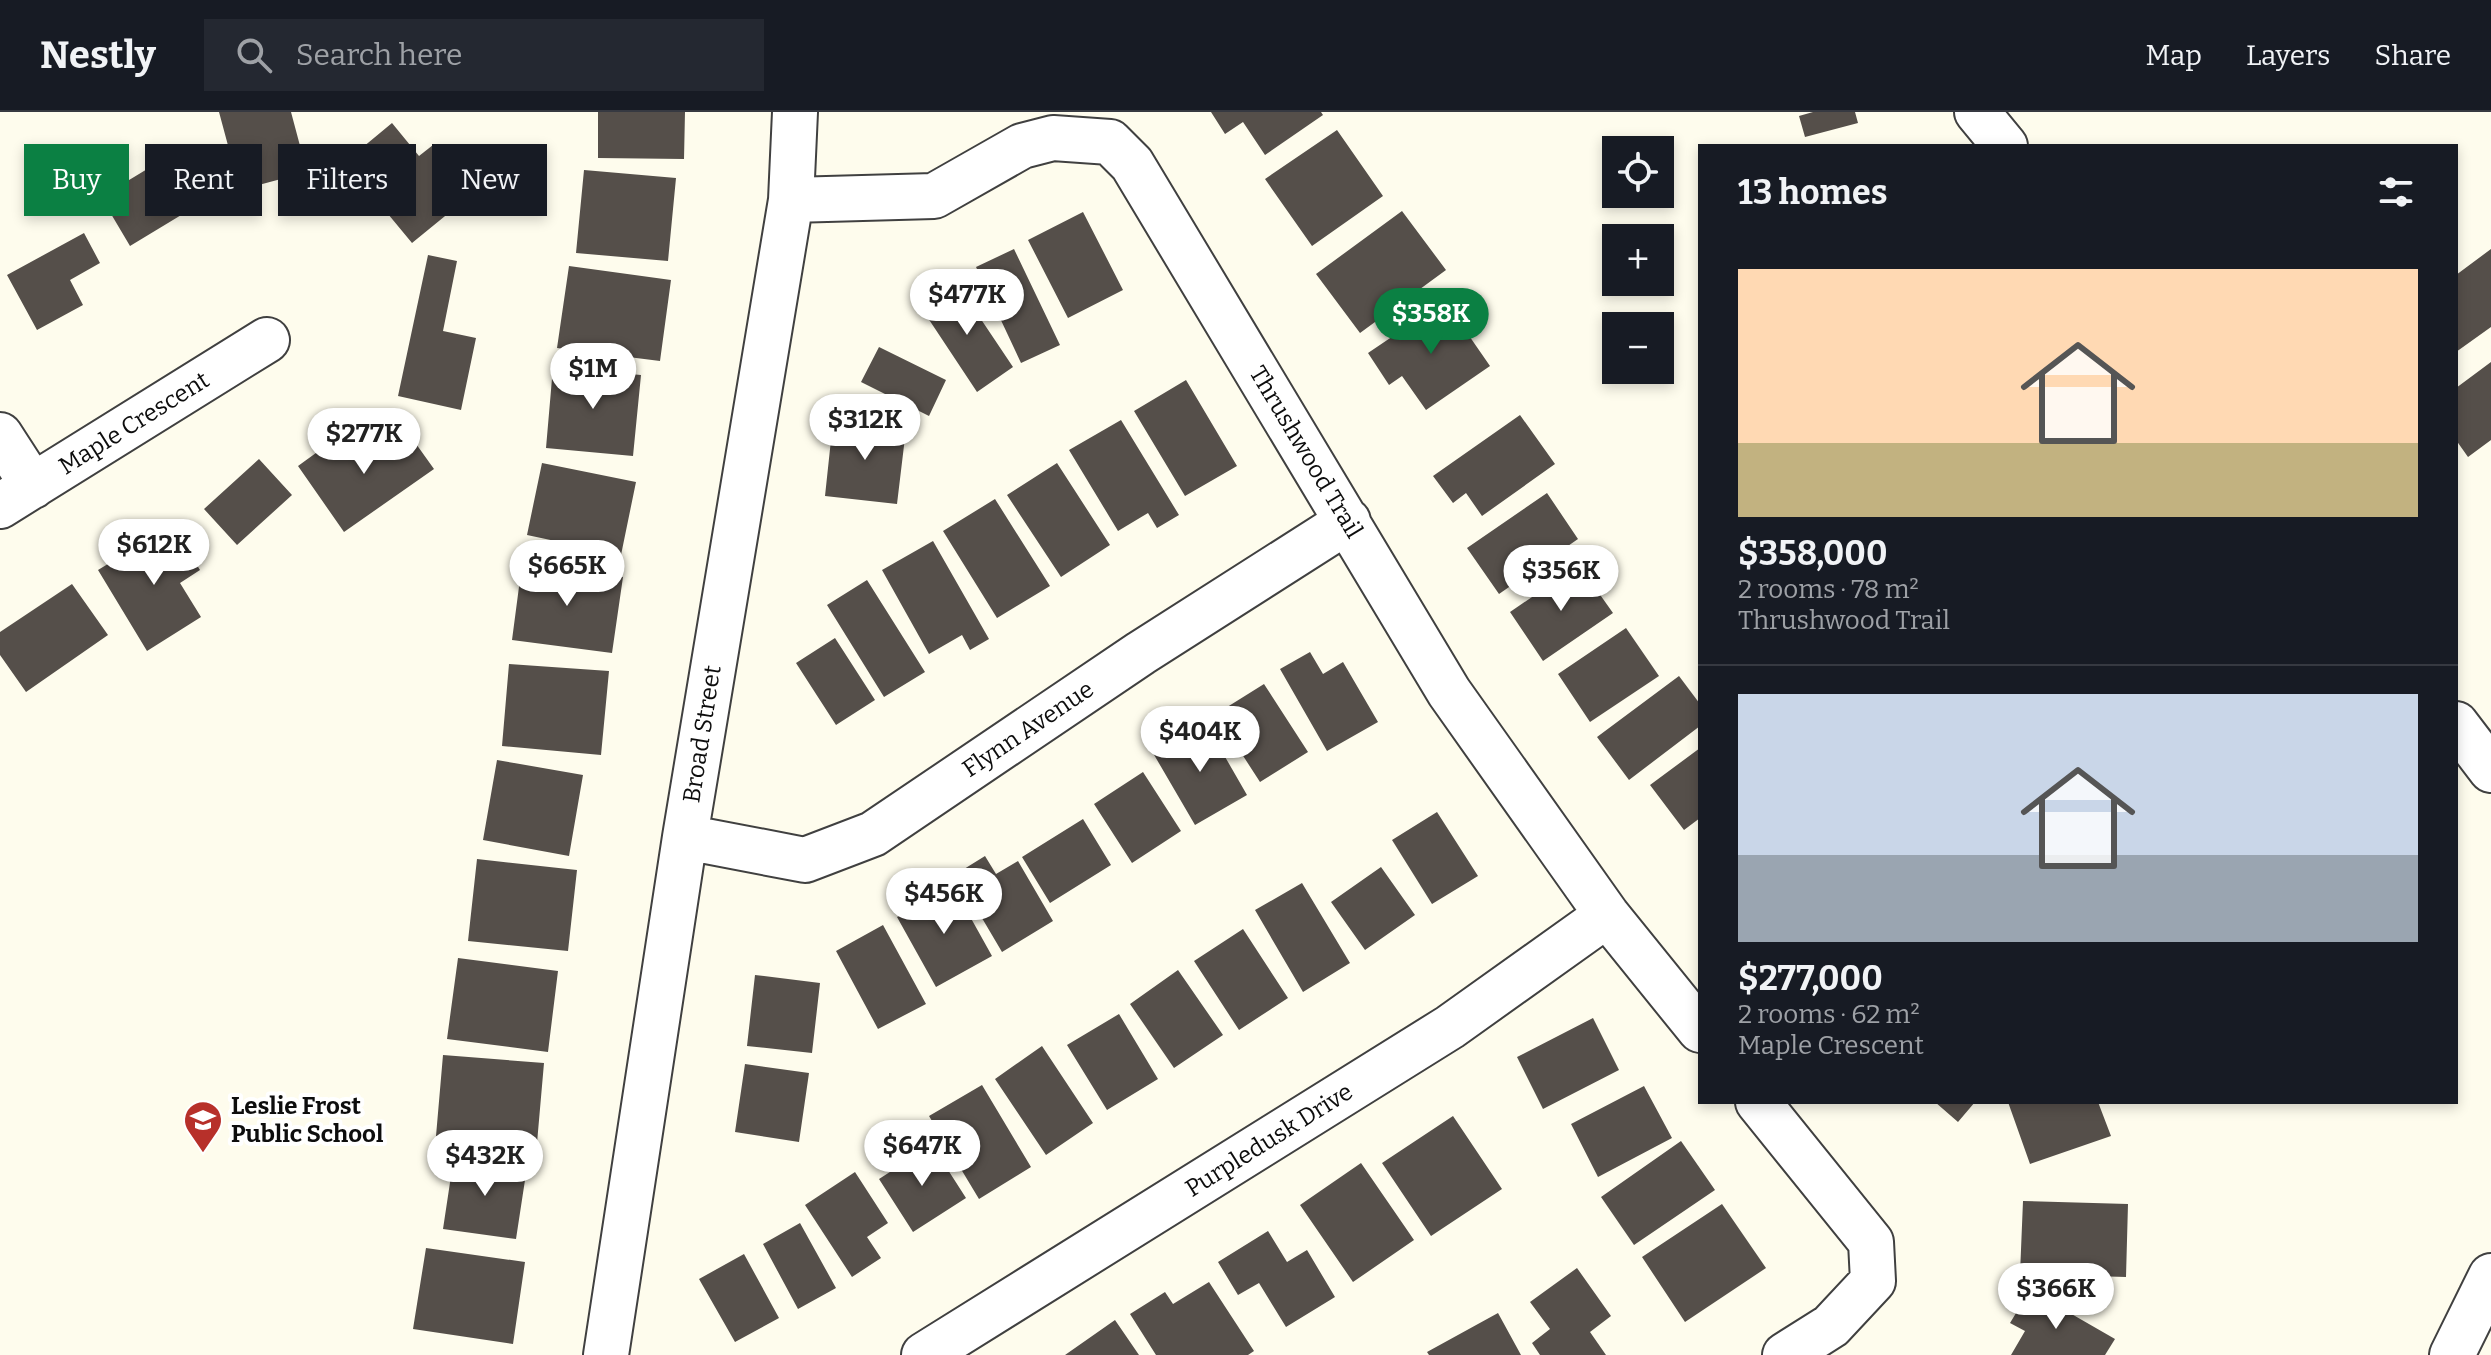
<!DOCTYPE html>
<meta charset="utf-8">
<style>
body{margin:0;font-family:Bitter,serif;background:#242831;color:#f1f3f6;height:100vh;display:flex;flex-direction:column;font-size:30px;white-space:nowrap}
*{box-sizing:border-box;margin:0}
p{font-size:26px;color:#9ea1a6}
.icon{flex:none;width:44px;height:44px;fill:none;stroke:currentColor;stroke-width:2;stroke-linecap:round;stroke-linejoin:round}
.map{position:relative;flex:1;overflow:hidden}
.drawer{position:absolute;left:1698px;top:32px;width:760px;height:960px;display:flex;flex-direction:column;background:#171b24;border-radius:0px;box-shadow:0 4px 12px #0003}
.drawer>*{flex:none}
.top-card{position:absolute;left:24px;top:32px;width:760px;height:72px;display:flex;gap:16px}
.fabs{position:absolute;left:1602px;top:24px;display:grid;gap:16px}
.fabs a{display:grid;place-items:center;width:72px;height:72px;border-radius:0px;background:#171b24;box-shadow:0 4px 12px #0003;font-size:40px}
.price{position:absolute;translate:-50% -68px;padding:0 18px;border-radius:28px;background:#fff;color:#222;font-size:26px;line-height:52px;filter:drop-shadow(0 2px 4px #0008)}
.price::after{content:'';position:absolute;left:50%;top:48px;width:24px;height:18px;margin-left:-12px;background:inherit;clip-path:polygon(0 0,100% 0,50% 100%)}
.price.current{background:#0b8043;color:#fff}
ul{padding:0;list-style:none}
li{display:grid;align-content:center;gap:16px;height:424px;padding:0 40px}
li+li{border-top:2px solid #363941}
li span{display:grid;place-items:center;height:248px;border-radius:0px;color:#555}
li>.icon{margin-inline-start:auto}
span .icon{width:144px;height:144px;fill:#fffc;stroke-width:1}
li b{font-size:34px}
h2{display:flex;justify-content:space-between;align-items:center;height:96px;padding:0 40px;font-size:34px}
.tag{padding:0 28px;border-radius:0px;background:#171b24;box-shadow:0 4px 12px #0003;font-size:28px;line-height:72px}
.tag.current{background:#0b8043;color:#fff}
header{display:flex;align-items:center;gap:48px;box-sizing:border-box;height:112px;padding:0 40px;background:#171b24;border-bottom:2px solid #363941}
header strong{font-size:38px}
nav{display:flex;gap:44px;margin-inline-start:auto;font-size:28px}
.search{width:560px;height:72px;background:#242831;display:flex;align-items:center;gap:20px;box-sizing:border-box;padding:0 28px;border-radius:0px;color:#9ea1a6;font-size:30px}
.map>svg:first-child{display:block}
.building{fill:#554f4a}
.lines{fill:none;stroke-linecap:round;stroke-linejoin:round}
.minor-casing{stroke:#404040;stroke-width:48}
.minor{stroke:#fff;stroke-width:44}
.labels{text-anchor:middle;stroke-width:8;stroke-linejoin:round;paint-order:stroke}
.street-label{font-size:24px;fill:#0d0d0d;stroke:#fff}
.poi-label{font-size:24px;font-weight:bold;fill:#0d0d0d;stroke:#fff;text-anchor:start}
</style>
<header>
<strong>Nestly</strong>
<div class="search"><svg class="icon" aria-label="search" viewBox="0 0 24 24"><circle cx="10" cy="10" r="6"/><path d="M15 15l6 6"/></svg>Search here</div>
<nav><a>Map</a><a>Layers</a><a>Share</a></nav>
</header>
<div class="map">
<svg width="2491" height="1243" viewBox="0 0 2491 1243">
<rect width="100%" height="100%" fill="#fefced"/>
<!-- building -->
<path class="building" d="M219,0H291L307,60L240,78Z
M598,0H685L684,47L598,46Z
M1211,0H1321L1323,3L1265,43L1243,10L1225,22Z
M1813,0H1855L1858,11L1805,25L1799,4Z
M392,11L419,44L433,33L472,82L412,131L345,50Z
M1337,18L1383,84L1312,134L1265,67Z
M177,39L206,88L130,134L101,85Z
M584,58L676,66L668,149L576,141Z
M1402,99L1446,158L1360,221L1316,162Z
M1083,100L1123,178L1068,206L1028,128Z
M84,121L100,151L70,168L83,193L37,218L7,163Z
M1014,137L1060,233L1021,251L976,155Z
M2491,137V215L2456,240V163Z
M428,143L457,149L443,219L476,226L461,298L398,284Z
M569,154L671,168L660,249L557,236Z
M956,170L1013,255L977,280L920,194Z
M1445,189L1490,254L1426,298L1402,264L1389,273L1368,241Z
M879,235L946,268L929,304L861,270Z
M2491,250V328L2468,345L2456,328V276Z
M553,255L641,263L633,344L546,336Z
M1186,268L1237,354L1185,384L1134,299Z
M1520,303L1555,352L1482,404L1466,381L1453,391L1433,364Z
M1121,308L1179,403L1157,416L1148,401L1118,419L1069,338Z
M833,309L906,317L897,392L825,384Z
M404,315L434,357L344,420L298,354L338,325L355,349Z
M259,347L292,383L237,433L204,397Z
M542,351L636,370L621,443L527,423Z
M1057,351L1110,433L1061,465L1007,383Z
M1547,381L1578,427L1499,482L1467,436Z
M995,387L1050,474L997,506L943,419Z
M172,413L200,458L180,471L201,505L147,539L98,458Z
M933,429L989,527L970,538L962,523L929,542L882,458Z
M522,452L623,465L612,541L512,528Z
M1579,453L1613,501L1543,549L1510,500Z
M867,468L925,560L884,585L827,493Z
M72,472L108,523L26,580L0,543V520Z
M1626,516L1659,564L1590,610L1558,562Z
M835,526L875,588L836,613L796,551Z
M1310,540L1323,562L1343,550L1378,610L1327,639L1280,557Z
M509,552L609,559L601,643L502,634Z
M1679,564L1700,592V614L1629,668L1597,625Z
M1264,572L1308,640L1260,670L1216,602Z
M1205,610L1247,683L1195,713L1153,641Z
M1700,636V706L1684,718L1650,673Z
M497,648L583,663L569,744L483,728Z
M1143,660L1181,719L1132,751L1094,692Z
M1437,700L1478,764L1432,792L1392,728Z
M1083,707L1111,753L1050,791L1022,745Z
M985,744L996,762L1018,749L1053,809L1002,840L956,762Z
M477,747L577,758L568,839L468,829Z
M1381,755L1415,803L1365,838L1331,790Z
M1302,771L1350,851L1303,880L1255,798Z
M953,774L992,844L936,875L897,805Z
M883,813L926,892L878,917L836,839Z
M1243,817L1288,886L1239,918L1194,849Z
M458,846L558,859L548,940L447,927Z
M1178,858L1223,923L1174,956L1130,892Z
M755,863L820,871L812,941L747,934Z
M1119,902L1158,967L1107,998L1067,933Z
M1593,906L1619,958L1543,997L1517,945Z
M1042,934L1093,1011L1046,1043L995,967Z
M443,943L544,951L537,1031L436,1024Z
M745,952L809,961L799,1030L735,1020Z
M982,973L1031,1055L979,1087L929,1004Z
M1644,974L1672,1026L1598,1065L1571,1012Z
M1935,990H1975L1958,1010Z
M2008,990H2098L2111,1024L2030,1052Z
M1453,1004L1502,1077L1431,1124L1382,1051Z
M1681,1029L1715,1078L1634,1133L1601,1085Z
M932,1033L966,1086L913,1120L879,1067Z
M454,1044L527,1055L516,1127L443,1117Z
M1361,1051L1414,1128L1353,1170L1300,1093Z
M855,1060L888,1111L867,1125L881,1146L852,1165L805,1093Z
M2023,1089L2128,1092L2126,1165L2020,1162Z
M1722,1092L1766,1156L1685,1210L1642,1145Z
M800,1111L836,1176L798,1197L763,1132Z
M1268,1119L1287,1150L1307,1138L1335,1185L1286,1215L1259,1171L1238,1183L1218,1150Z
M426,1136L525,1150L513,1232L413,1217Z
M744,1142L779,1206L735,1230L699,1167Z
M1577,1156L1611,1204L1590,1220L1606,1243H1540L1532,1231L1550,1217L1530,1190Z
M1209,1170L1254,1239L1248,1243H1156L1130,1202L1165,1180L1173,1192Z
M2030,1178L2115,1227L2105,1243H2011L2025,1219L2010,1211Z
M1498,1201L1521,1243H1429L1427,1240Z
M1115,1208L1139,1243H1065Z"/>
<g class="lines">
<defs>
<path id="minor" d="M1977,0L2005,34
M791,88L934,84L1022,34L1053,26L1110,30L1132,52L1449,580L1607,803L1700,918
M0,323L33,374
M0,394L267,228
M2456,612L2491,658
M685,725L805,748L873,722L1141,541L1348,409
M1758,990L1871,1130L1873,1169L1831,1214L1785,1243
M606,1243L685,725L791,88L795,0
M924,1243L1450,915L1607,803
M2452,1243L2491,1164"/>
</defs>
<!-- minor casing -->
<use href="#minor" class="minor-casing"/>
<!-- minor -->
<use href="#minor" class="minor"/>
</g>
<!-- icons -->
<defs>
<symbol id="school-pin" viewBox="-11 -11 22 30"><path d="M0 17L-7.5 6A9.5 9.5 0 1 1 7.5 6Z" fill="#b7302a" stroke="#fff"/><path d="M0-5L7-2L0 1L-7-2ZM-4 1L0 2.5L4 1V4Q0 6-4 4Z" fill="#fff"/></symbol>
</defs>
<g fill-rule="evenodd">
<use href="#school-pin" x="181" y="986" width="44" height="60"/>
</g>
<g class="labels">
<!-- street labels -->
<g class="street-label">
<text transform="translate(134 311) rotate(-32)" y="8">Maple Crescent</text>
<text transform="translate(1306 340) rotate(59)" y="8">Thrushwood Trail</text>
<text transform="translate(1028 617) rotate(-34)" y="8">Flynn Avenue</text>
<text transform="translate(702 622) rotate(-81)" y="8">Broad Street</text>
<text transform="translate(1269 1028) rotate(-32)" y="8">Purpledusk Drive</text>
</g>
<!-- poi labels -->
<g class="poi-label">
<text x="231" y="1002">Leslie Frost<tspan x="231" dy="28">Public School</tspan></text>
</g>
</g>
</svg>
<div class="fabs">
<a><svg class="icon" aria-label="locate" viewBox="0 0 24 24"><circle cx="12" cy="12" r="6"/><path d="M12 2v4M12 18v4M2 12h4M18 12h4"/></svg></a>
<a>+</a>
<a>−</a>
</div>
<b class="price" style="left:967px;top:225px">$477K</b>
<b class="price current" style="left:1431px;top:244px">$358K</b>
<b class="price" style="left:593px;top:299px">$1M</b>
<b class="price" style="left:865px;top:350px">$312K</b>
<b class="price" style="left:364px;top:364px">$277K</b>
<b class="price" style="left:154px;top:475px">$612K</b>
<b class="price" style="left:567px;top:496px">$665K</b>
<b class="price" style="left:1561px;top:501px">$356K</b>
<b class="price" style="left:1200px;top:662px">$404K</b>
<b class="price" style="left:944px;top:824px">$456K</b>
<b class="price" style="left:922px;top:1076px">$647K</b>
<b class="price" style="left:485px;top:1086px">$432K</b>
<b class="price" style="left:2056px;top:1219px">$366K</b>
<div class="top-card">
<a class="tag current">Buy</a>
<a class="tag">Rent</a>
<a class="tag">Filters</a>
<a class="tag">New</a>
</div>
<section class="drawer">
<h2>13 homes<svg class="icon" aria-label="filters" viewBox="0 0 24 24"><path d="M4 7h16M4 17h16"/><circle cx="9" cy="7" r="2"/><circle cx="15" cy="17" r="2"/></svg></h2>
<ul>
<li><span style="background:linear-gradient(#ffd9b3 70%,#c2b280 0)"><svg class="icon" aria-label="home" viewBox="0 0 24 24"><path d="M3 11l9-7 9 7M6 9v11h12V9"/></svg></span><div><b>$358,000</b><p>2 rooms · 78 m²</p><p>Thrushwood Trail</p></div></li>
<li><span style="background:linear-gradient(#c9d6e8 65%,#9aa5b1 0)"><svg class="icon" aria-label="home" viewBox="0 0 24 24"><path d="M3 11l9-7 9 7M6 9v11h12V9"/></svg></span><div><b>$277,000</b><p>2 rooms · 62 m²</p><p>Maple Crescent</p></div></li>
</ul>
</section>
</div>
